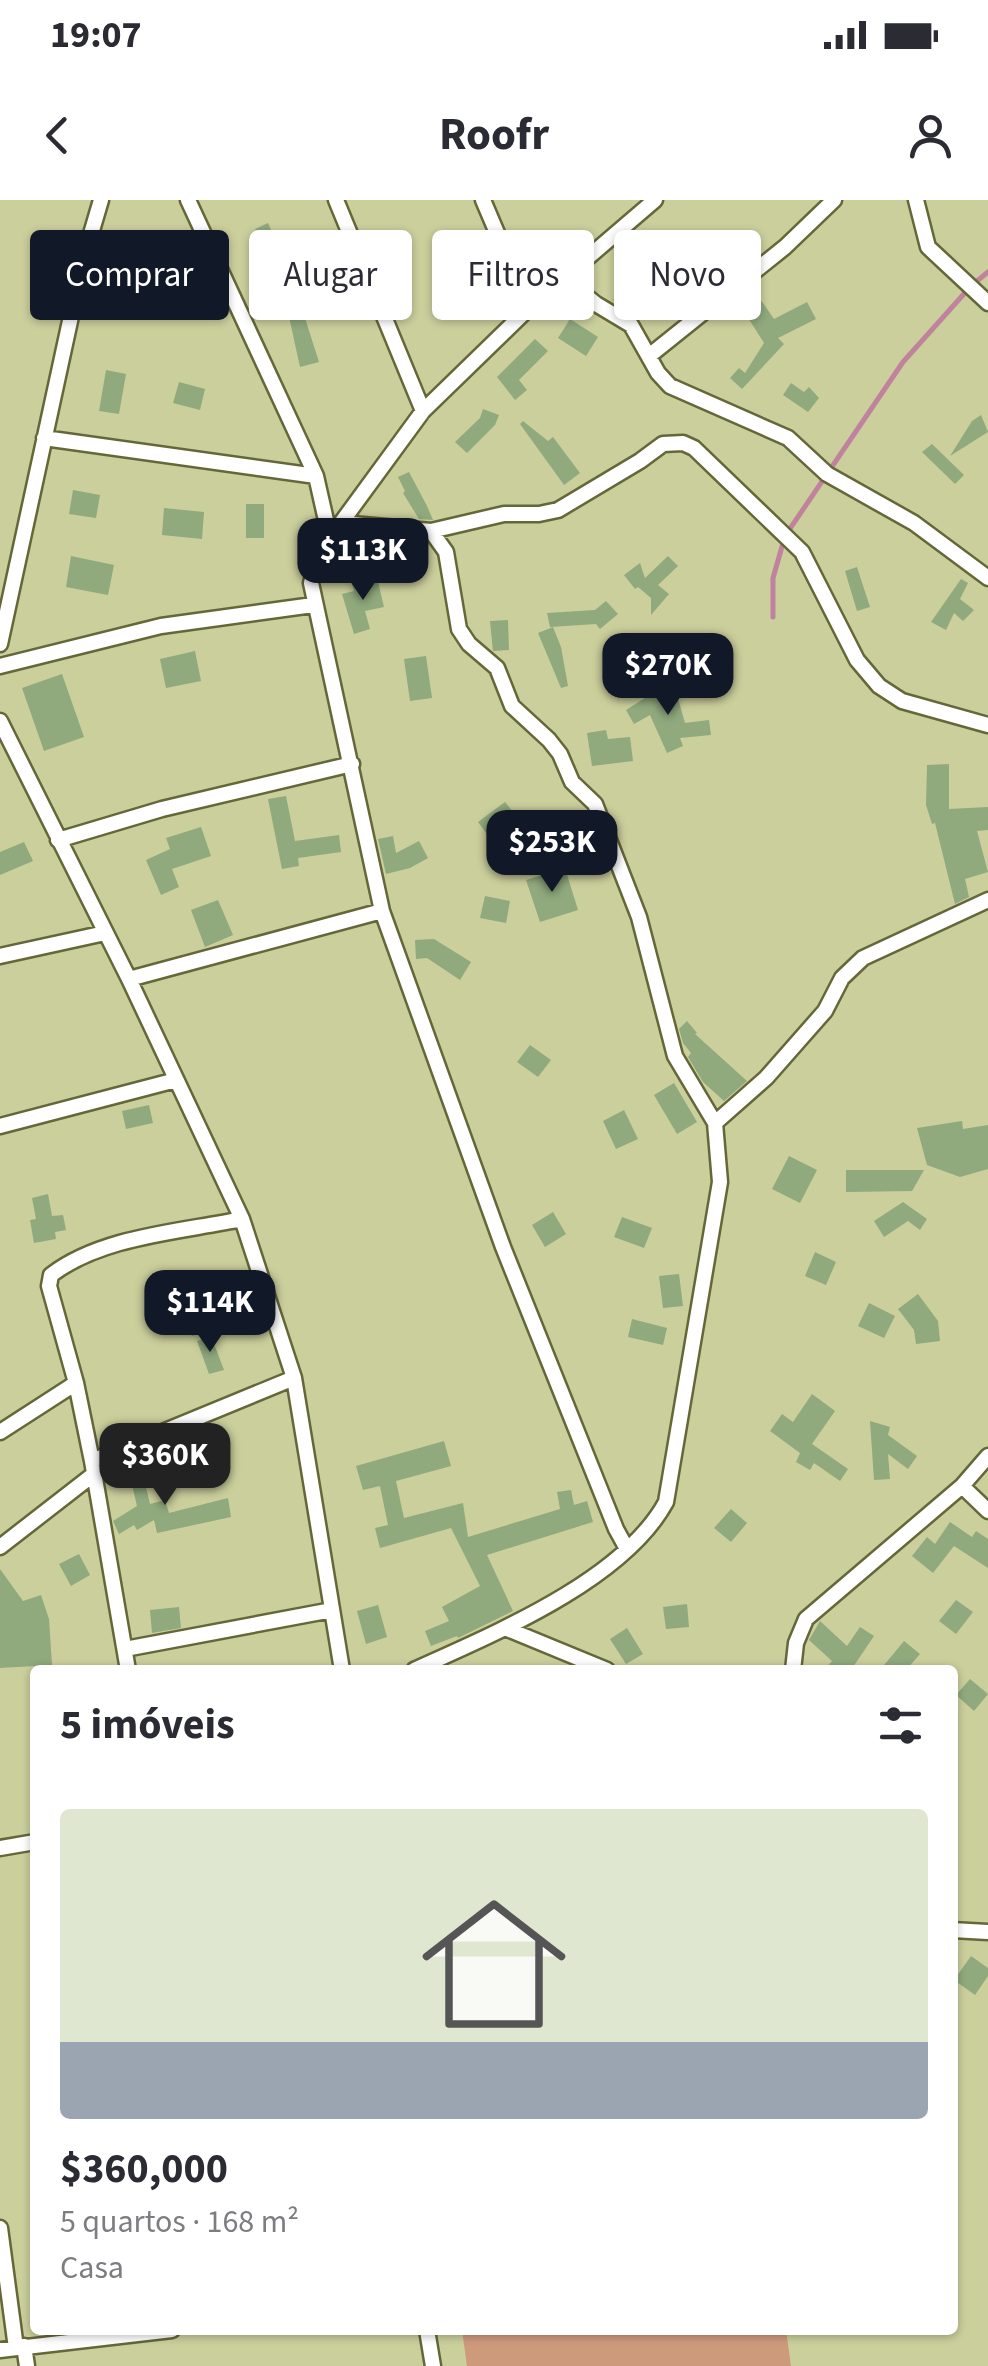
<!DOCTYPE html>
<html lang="pt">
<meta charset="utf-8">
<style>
body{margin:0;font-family:"Source Sans 3",sans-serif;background:#f2f2f3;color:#2b2b33;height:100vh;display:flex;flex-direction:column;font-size:38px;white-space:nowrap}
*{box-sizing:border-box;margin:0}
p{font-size:32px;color:#7c7c81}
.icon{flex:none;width:55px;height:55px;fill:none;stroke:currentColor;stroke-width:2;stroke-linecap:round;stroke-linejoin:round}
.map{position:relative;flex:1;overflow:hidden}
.details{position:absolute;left:30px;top:1465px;width:928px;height:670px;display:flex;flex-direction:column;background:#fff;border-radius:10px;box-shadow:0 2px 8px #0004}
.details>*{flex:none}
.top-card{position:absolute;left:30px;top:30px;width:930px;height:90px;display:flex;gap:20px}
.price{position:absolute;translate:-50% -85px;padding:0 22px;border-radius:20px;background:#111827;color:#fff;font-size:32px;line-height:65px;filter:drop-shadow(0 2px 5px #0008)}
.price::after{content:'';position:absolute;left:50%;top:60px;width:30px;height:22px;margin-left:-15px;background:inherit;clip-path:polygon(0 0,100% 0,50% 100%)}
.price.active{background:#222;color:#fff}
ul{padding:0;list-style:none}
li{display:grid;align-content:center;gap:20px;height:530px;padding:0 30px}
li+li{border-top:2px solid #e1e1e2}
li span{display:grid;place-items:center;height:310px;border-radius:10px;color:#555}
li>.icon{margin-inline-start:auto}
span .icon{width:180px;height:180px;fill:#fffc;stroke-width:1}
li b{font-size:42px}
h2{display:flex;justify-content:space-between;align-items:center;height:120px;padding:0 30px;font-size:42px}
.chip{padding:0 35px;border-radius:10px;background:#fff;box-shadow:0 2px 8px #0004;font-size:35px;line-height:90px}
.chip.active{background:#111827;color:#fff}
.status{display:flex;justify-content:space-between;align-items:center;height:70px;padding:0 50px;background:#fff;direction:ltr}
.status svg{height:28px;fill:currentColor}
header{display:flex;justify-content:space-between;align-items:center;height:130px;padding:0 30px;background:#fff;font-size:45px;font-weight:700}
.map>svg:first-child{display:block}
.green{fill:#ce9a7c}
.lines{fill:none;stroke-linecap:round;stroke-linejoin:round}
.stream{stroke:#c0829d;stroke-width:5}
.building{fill:#90a97d}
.street-casing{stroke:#656738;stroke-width:19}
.street{stroke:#fff;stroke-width:14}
</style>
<div class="status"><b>19:07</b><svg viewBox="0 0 49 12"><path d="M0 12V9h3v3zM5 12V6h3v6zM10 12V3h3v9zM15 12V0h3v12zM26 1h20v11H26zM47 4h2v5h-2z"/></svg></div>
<header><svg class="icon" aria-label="back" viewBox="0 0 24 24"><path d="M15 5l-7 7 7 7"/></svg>Roofr<svg class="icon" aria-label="person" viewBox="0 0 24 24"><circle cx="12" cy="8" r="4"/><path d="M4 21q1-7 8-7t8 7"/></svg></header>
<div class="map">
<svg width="988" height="2166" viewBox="0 0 988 2166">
<rect width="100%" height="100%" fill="#cbcf9c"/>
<!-- green -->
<path class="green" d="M462,2130H786L791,2166H467Z"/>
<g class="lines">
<!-- stream -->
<path class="stream" d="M773,417V378L785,336L903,162L971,86L988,72"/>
</g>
<!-- building -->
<path class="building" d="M268,23L300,96L347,75L355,91L304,115L319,162L300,167L286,103L255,29Z
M140,73L178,84L171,106L134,95Z
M651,81L669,82L667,105L612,100L634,88L650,89Z
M754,90L774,119L807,102L816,119L778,138L784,144L742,189L730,178L739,168L745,173L764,143L738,102Z
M570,119L598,137L586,156L558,138Z
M535,139L548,151L519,180L527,190L515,200L497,177Z
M106,170L126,174L119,214L99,211Z
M179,182L205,189L200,210L173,203Z
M791,183L804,192L809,187L819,198L808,212L783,195Z
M483,209L499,215L495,225L467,253L455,242L480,218Z
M981,215L988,232L950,256L972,221Z
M523,221L548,241L553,237L580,273L564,285L520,224Z
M932,244L964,275L955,284L922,252Z
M409,272L427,306L433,320L419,319L403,293L405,291L398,277Z
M73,290L100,295L96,318L69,314Z
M246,304H264V338H246Z
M164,308L204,312L202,339L162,335Z
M71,356L114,365L108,395L66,387Z
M668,356L678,366L658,385L669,394L651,415V398L638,387L635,389L624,375L640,363L645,378Z
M857,367L870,407L857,411L845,371Z
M377,378L384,407L365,411L370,429L354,434L342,394L354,391L352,384Z
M961,379L968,383L960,399L974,410L963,421L954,413L946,430L931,422Z
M606,401L618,414L600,429L596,424L550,427L547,413L595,410Z
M508,420L509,450L493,451L490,421Z
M553,427L561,447L568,486L561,488L538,433Z
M195,451L201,481L166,488L160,459Z
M426,456L432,498L410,501L404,459Z
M62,474L84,537L44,551L22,488Z
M674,485L685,523L709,520L711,535L680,538L683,546L667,553L650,515L634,524L626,510L659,489Z
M606,530L608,539L630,537L633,561L592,566L587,533Z
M949,564V609L988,607V630L977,631L988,672L965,679L969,697L955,704L935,623L932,624L926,605L927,565Z
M286,596L295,641L339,635L341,652L298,658L299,666L282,669L268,599Z
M505,602L523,624L495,645L478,622Z
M201,627L211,656L172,669L179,687L161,695L146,660L170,649L166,638Z
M393,636L396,653L419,641L428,658L410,668L386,674L378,639Z
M24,642L33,661L0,675V652Z
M565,668L578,710L540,722L526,680Z
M485,696L510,701L506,723L480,718Z
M218,700L233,735L205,747L191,710Z
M434,739L471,762L460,780L427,758L416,759L415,740Z
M687,821L697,833L695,834L747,881L724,901L703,882L688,857L691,853L683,843L679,829Z
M530,845L551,860L538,877L517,862Z
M674,883L697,922L677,934L654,895Z
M149,905L153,923L126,929L122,911Z
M624,910L638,939L616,949L603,921Z
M962,921L963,929L988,925V969L960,977L927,965L917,928Z
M789,956L817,970L800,1003L772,989Z
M846,970H924L912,991L846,992Z
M48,994L52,1016L63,1015L66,1030L55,1032L56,1039L34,1043L30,1020L36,1019L32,998Z
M903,1002L927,1019L920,1030L908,1021L884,1037L874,1021Z
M553,1012L566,1034L545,1047L532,1025Z
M622,1017L652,1028L644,1048L614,1037Z
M815,1052L836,1062L826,1085L805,1076Z
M679,1074L683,1106L663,1108L659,1076Z
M190,1087L206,1131L192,1136L175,1092Z
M918,1094L938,1121L940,1141L916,1144L914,1130L898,1109Z
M869,1103L895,1116L884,1138L858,1126Z
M632,1119L667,1128L663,1145L628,1137Z
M211,1136L224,1170L209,1174L197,1141Z
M812,1194L835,1211L812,1244L848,1269L840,1281L814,1263L810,1270L796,1262L800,1253L770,1231L782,1214L793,1222Z
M870,1221L890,1227L888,1235L917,1256L908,1269L888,1254L890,1279L874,1280Z
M444,1241L451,1266L396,1281L404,1318L463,1303L468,1337L560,1309L557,1292L571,1290L574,1305L587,1301L593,1322L487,1355L513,1411L458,1438L457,1436L431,1446L425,1431L449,1421L442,1407L480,1386L451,1328L380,1348L375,1328L388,1325L380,1286L363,1290L356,1266Z
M138,1254L150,1304L165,1300L169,1313L228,1298L231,1317L157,1333L154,1320L137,1330L134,1325L119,1334L113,1321L137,1306L126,1259Z
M731,1309L747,1323L731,1342L714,1328Z
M950,1322L972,1337L976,1331L988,1339V1368L954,1346L933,1373L912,1356L927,1337L935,1344Z
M79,1354L90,1375L71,1386L59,1364Z
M0,1369L23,1401L41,1395L49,1419L52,1465L0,1468Z
M956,1400L973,1412L956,1434L939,1421Z
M687,1404L689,1427L666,1429L663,1407Z
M378,1405L387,1437L366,1444L357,1411Z
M179,1407L181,1428L152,1433L150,1410Z
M820,1421L847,1446L860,1427L874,1436L851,1470H824L832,1461L809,1440Z
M627,1428L643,1454L626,1464L610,1439Z
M904,1441L920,1454L906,1470H880Z
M970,1479L988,1494L974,1511L956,1495Z
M971,1756L988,1768V1776L975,1795L954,1780Z"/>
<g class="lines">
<defs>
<path id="street" d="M188,0L316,276L330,338
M336,0L423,211
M483,0L529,108
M916,0L928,47L988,103
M564,78L596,104L631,125L658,173L670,186L788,238L827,274L914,323L988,378
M649,156L785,47L834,0
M44,238L316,276
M341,323L431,331L504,314H539L558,310L640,261L663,244L683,243L694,248L802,352L857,460L879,486L902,501L988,525
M0,444L83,61L101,0
M0,466L161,426L313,405
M0,521L129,779L242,1019L294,1178L342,1470
M58,640L162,609L352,564
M0,756L105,733
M129,779L382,711
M715,923L766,878L825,811L842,778L863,758L988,700
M0,926L176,880
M0,1232L76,1183
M92,1261L294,1178
M962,1286L988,1311
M0,1347L94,1274
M627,1349L616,1329L503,1047L382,711L311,383L318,358L330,338L423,211L529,108L655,0
M505,1428L607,1470
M125,1449L332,1410
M128,1470L92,1261L76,1183L49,1086L51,1075C102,1036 180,1032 242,1019
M414,1470C493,1434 623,1381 666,1302L720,982L715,923L675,856L639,717L595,604L572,582L560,554L549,540L512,506L497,468L469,444L459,429L446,352L431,331
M793,1470L796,1443L806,1419L962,1286L988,1256
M0,1648L35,1642
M952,1730L988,1732
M0,2028L16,2148
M427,2130L433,2166
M24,2146L27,2166
M0,2150L172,2130"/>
</defs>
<!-- street casing -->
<use href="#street" class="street-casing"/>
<!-- street -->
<use href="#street" class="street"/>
</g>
</svg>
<b class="price" style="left:363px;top:403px">$113K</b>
<b class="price" style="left:668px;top:518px">$270K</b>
<b class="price" style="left:552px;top:695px">$253K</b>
<b class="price" style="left:210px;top:1155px">$114K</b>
<b class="price active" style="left:165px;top:1308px">$360K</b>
<div class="top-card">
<a class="chip active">Comprar</a>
<a class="chip">Alugar</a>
<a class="chip">Filtros</a>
<a class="chip">Novo</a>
</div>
<section class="details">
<h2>5 imóveis<svg class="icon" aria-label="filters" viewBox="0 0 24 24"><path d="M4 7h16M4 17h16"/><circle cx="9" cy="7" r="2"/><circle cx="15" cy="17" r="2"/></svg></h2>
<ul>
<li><span style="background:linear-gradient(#dfe7d0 75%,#9aa5b1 0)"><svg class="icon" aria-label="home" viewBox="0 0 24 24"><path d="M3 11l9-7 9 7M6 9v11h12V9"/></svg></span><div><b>$360,000</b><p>5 quartos · 168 m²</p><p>Casa</p></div></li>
</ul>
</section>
</div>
